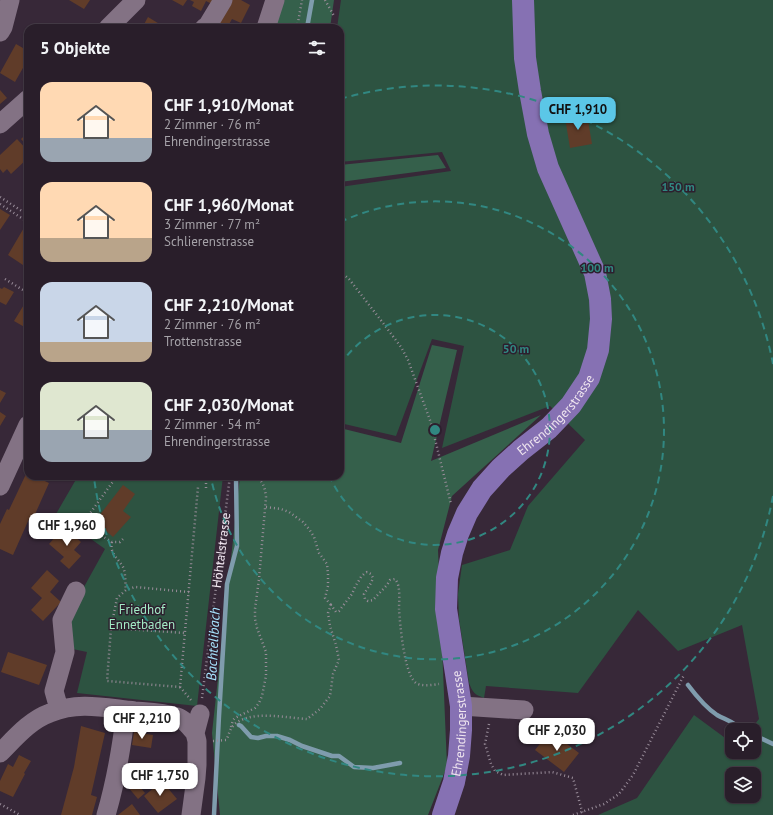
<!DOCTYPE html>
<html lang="de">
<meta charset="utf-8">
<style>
body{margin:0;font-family:"PT Sans",sans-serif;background:#352b36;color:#f1f3f6;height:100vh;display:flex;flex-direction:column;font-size:15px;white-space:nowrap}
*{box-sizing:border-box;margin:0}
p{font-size:13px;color:#a5a2a8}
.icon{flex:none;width:22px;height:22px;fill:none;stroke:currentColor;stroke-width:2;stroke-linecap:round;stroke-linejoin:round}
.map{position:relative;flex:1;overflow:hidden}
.panel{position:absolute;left:24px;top:24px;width:320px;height:456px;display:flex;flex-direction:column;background:#291e2a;border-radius:12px;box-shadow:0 1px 3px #0004,0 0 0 1px #453c47}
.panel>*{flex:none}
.buttons{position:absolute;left:725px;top:723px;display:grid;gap:8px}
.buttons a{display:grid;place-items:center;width:36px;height:36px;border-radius:8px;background:#291e2a;box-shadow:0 1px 3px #0004,0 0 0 1px #453c47;font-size:20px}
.price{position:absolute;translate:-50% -34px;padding:0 9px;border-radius:8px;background:#fff;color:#222;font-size:13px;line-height:26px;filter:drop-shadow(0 1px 2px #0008)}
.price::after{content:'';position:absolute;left:50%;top:24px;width:12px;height:9px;margin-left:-6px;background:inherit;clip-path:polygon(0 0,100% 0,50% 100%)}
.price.active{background:#5bc7e7;color:#111}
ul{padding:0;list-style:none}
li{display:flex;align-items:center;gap:12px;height:100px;padding:0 16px}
li span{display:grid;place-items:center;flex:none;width:112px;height:80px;border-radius:12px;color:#555}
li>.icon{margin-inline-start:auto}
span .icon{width:48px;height:48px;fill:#fffc;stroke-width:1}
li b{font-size:17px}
h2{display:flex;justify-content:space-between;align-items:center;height:48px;padding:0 16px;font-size:17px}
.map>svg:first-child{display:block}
.green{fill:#2d5341;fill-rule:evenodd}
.forest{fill:#35604b}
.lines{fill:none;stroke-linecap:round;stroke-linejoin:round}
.stream{stroke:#7f9cad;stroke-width:4.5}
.building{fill:#603c29}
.path{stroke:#988c99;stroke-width:2.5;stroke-dasharray:1 3;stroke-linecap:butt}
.minor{stroke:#837284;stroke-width:19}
.major{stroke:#8671b3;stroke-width:22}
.ring{fill:none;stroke:#318781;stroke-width:2;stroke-dasharray:7 5}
.labels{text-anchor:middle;stroke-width:3;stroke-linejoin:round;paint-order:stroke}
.street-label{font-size:13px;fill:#efe5ef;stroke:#2d1f2e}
.park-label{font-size:13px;fill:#a2eac5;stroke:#2d1f2e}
.water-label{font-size:14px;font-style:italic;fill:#a8e4ff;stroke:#2d1f2e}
.centre{fill:#318781;stroke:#2d1f2e;stroke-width:2}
.ring-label{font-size:12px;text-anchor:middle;font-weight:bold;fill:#318781;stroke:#2d1f2e;stroke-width:3;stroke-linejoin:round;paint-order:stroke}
</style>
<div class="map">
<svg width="773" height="815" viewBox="0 0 773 815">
<rect width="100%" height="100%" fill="#372838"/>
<!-- green -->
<path class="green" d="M341,0H773V815H598L637,798L694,715L732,743V752H754V730H750L759,719L742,625L678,651L638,610L578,693L486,686L484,698C474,694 473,693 469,683L459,619L458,594L462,565L510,550L528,506L585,440L550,406L442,448L464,346L432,339L396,436L340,423V187L451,171L442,152L340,162V28H337ZM732,774H754V796H732Z
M78,476H223L197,706L77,693L87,652L68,648L69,614L105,549L56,514Z"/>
<!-- forest -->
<path class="forest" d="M283,0H334L330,28H274Z
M438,155L446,168L340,182V165Z
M432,345L457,350L431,461L541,415L452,496L438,550L447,766L428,815H220L212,733L240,476H340V428L401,443Z"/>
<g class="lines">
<!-- stream -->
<path class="stream" d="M307,28L312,0
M688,685C697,697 705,707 717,715C726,720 735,722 741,730
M239,725L241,726L251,737L258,738L266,736H277L290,740L302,746L332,756H339L354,767L373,768L400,763
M754,735L773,744
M214,815L219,716L227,584L237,546L236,476"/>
</g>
<!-- building -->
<path class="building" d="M69,0H90L84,9Z
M172,0H187L183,6Z
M190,0H219L216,6L206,1L201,11L192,6L194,2Z
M227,0H241L250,5L241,23L232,19L227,28H211Z
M148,17L166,28L167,25L172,28H142Z
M16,44L28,51V59L15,82L0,73Z
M0,90L7,98L0,104Z
M587,114L592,144L570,148L565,118Z
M28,132V147L21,139Z
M17,139L28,151V158L11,174L7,169L3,173L0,169V155Z
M0,209L10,215L0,230Z
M25,226L28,228V258L23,265L8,255Z
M4,287L14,292L6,305L0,302V288L2,289Z
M25,303L28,304V329L14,321Z
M0,390L6,393L0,403Z
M0,412L6,416L0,426Z
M27,472L28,473V476H34L49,483L32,521L29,519L13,555L0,549V524L7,509L9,510Z
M123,485L135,494L123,511L131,517L113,537L95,521Z
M64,527L81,542L74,550L81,556L69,569L60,561L64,557L49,544Z
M47,570L59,581L50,592L61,602L43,621L31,610L42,598L31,588Z
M8,652L47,665L39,685L1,672Z
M81,726L105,733L91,795L97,797L92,815H61L74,767Z
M550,731L579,753L564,772L535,750Z
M134,732L153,735L151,748L132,745Z
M19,755L31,761L24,773L25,774L13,797L0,791V781L8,764L13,767Z
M135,781L145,793L138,799L128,787Z
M162,781L177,799L158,813L144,796Z
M132,804L140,815H118Z"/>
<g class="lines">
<!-- path -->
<g class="path">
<path d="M325,0L334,16"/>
<path d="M297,28L302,0"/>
<path d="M0,197L28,215"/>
<path d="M0,204L26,221"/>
<path d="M340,271L349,279L380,319L401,347L408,360L431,423L451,504"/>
<path d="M5,279L28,293"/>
<path d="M117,476L83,523L90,529L112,542H120L124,538"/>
<path d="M234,476L239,477L242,476"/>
<path d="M206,488V476"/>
<path d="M266,507L281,509L289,512L303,522L309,529L314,537L319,553L327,564L328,574V586L325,598L331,605"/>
<path d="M112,542C109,553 118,558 123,567C126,574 125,583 126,590"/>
<path d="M189,592L135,587L126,590L117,598L111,628L107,681L180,687L198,487"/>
<path d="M111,628L185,633"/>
<path d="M180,687L191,700"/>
<path id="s1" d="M202,698L230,476"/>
<path d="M489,724L485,744L491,764L495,771L503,775L552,772L573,778L583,815"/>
<path d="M231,727L233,720L235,718L255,708L259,703L262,696L266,676V652L257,628L255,619V609L259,579L266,497C265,488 263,480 255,476"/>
<path d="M213,741L226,740C229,736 229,730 233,726C248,709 287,718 307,719L320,709L330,696L333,674L339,660L336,645L330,626L328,613L331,605L336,612L339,611L352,594L355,587L361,577L365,573L367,572L371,574L373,578L371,583L364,594L365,599L368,601L373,600L387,585L390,580L395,579C401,586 399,600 399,609C400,624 404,672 415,682C420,687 432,685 439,684"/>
<path d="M133,769L180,776"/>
<path d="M0,804L20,815"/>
<path d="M573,815L604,804L619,794L633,775L684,675"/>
</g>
<!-- minor -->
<path class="minor" d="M108,28L136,0
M204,28L208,25L223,0
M266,28L275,0
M0,32L3,27L10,0
M0,124L28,99
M0,486L28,425
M461,706L524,710
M59,709L54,691L65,652L62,620L76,591
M0,753C15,738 30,720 50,713C79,701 105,708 135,711C149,712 163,712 177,717C184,719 190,727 195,733
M106,815C116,781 122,745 126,710
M191,815L196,778L197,765V741L195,733L200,714"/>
<!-- major -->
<path class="major" id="s2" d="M443,815L454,782L459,756L461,730V706L446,609L447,578L452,553L458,534L467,513L482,489L501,468L521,450L549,428L571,405L589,378L598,350L601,319L600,299L595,273L548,168L538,134L530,91L525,58L523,0"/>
</g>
<!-- distance rings -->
<g class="ring">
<path d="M340 365A115 115 0 1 1 330 477"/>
<path d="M340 222A229 229 0 1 1 211 478"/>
<path d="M773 496A344 344 0 0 1 94 478M340 99A344 344 0 0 1 773 364"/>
</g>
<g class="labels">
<!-- street labels -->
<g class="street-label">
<text dy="5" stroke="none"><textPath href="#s2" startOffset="442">Ehrendingerstrasse</textPath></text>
<text dy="5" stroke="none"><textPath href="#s1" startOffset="149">Höhtalstrasse</textPath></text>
<text dy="5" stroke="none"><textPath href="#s2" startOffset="94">Ehrendingerstrasse</textPath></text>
</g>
<!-- park labels -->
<g class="park-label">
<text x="142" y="614">Friedhof<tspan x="142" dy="15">Ennetbaden</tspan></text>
</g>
<!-- water labels -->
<g class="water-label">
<text transform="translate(213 644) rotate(-87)" y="5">Bachtelibach</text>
</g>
</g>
<circle cx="435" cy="430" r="6" class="centre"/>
<g class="ring-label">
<text x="678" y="191">150 m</text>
<text x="597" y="272">100 m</text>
<text x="516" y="353">50 m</text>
</g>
</svg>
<div class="buttons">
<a><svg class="icon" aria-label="locate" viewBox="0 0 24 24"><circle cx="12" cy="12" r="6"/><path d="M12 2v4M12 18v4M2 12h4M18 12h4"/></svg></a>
<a><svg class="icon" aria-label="layers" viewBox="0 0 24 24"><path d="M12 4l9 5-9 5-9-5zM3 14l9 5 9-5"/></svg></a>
</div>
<b class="price active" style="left:578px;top:131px">CHF 1,910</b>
<b class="price" style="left:67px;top:547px">CHF 1,960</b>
<b class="price" style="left:142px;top:740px">CHF 2,210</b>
<b class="price" style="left:557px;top:752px">CHF 2,030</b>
<b class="price" style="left:160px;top:797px">CHF 1,750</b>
<section class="panel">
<h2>5 Objekte<svg class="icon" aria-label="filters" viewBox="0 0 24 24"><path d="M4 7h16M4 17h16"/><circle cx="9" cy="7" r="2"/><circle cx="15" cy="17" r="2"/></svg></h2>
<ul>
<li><span style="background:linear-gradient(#ffd9b3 70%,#9aa5b1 0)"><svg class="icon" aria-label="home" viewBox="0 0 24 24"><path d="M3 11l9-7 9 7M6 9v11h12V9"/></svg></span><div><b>CHF 1,910/Monat</b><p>2 Zimmer · 76 m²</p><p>Ehrendingerstrasse</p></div></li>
<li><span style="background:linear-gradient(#ffd9b3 70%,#b9a48a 0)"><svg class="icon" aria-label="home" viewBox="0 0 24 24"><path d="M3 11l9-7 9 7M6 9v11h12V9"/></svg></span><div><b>CHF 1,960/Monat</b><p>3 Zimmer · 77 m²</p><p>Schlierenstrasse</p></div></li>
<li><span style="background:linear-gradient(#c9d6e8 75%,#b9a48a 0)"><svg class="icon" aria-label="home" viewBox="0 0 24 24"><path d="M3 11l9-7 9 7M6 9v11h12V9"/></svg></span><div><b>CHF 2,210/Monat</b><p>2 Zimmer · 76 m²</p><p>Trottenstrasse</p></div></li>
<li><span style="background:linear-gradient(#dfe7d0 60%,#9aa5b1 0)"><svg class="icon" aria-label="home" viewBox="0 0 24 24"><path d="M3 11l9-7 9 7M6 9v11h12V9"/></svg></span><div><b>CHF 2,030/Monat</b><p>2 Zimmer · 54 m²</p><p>Ehrendingerstrasse</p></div></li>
</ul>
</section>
</div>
